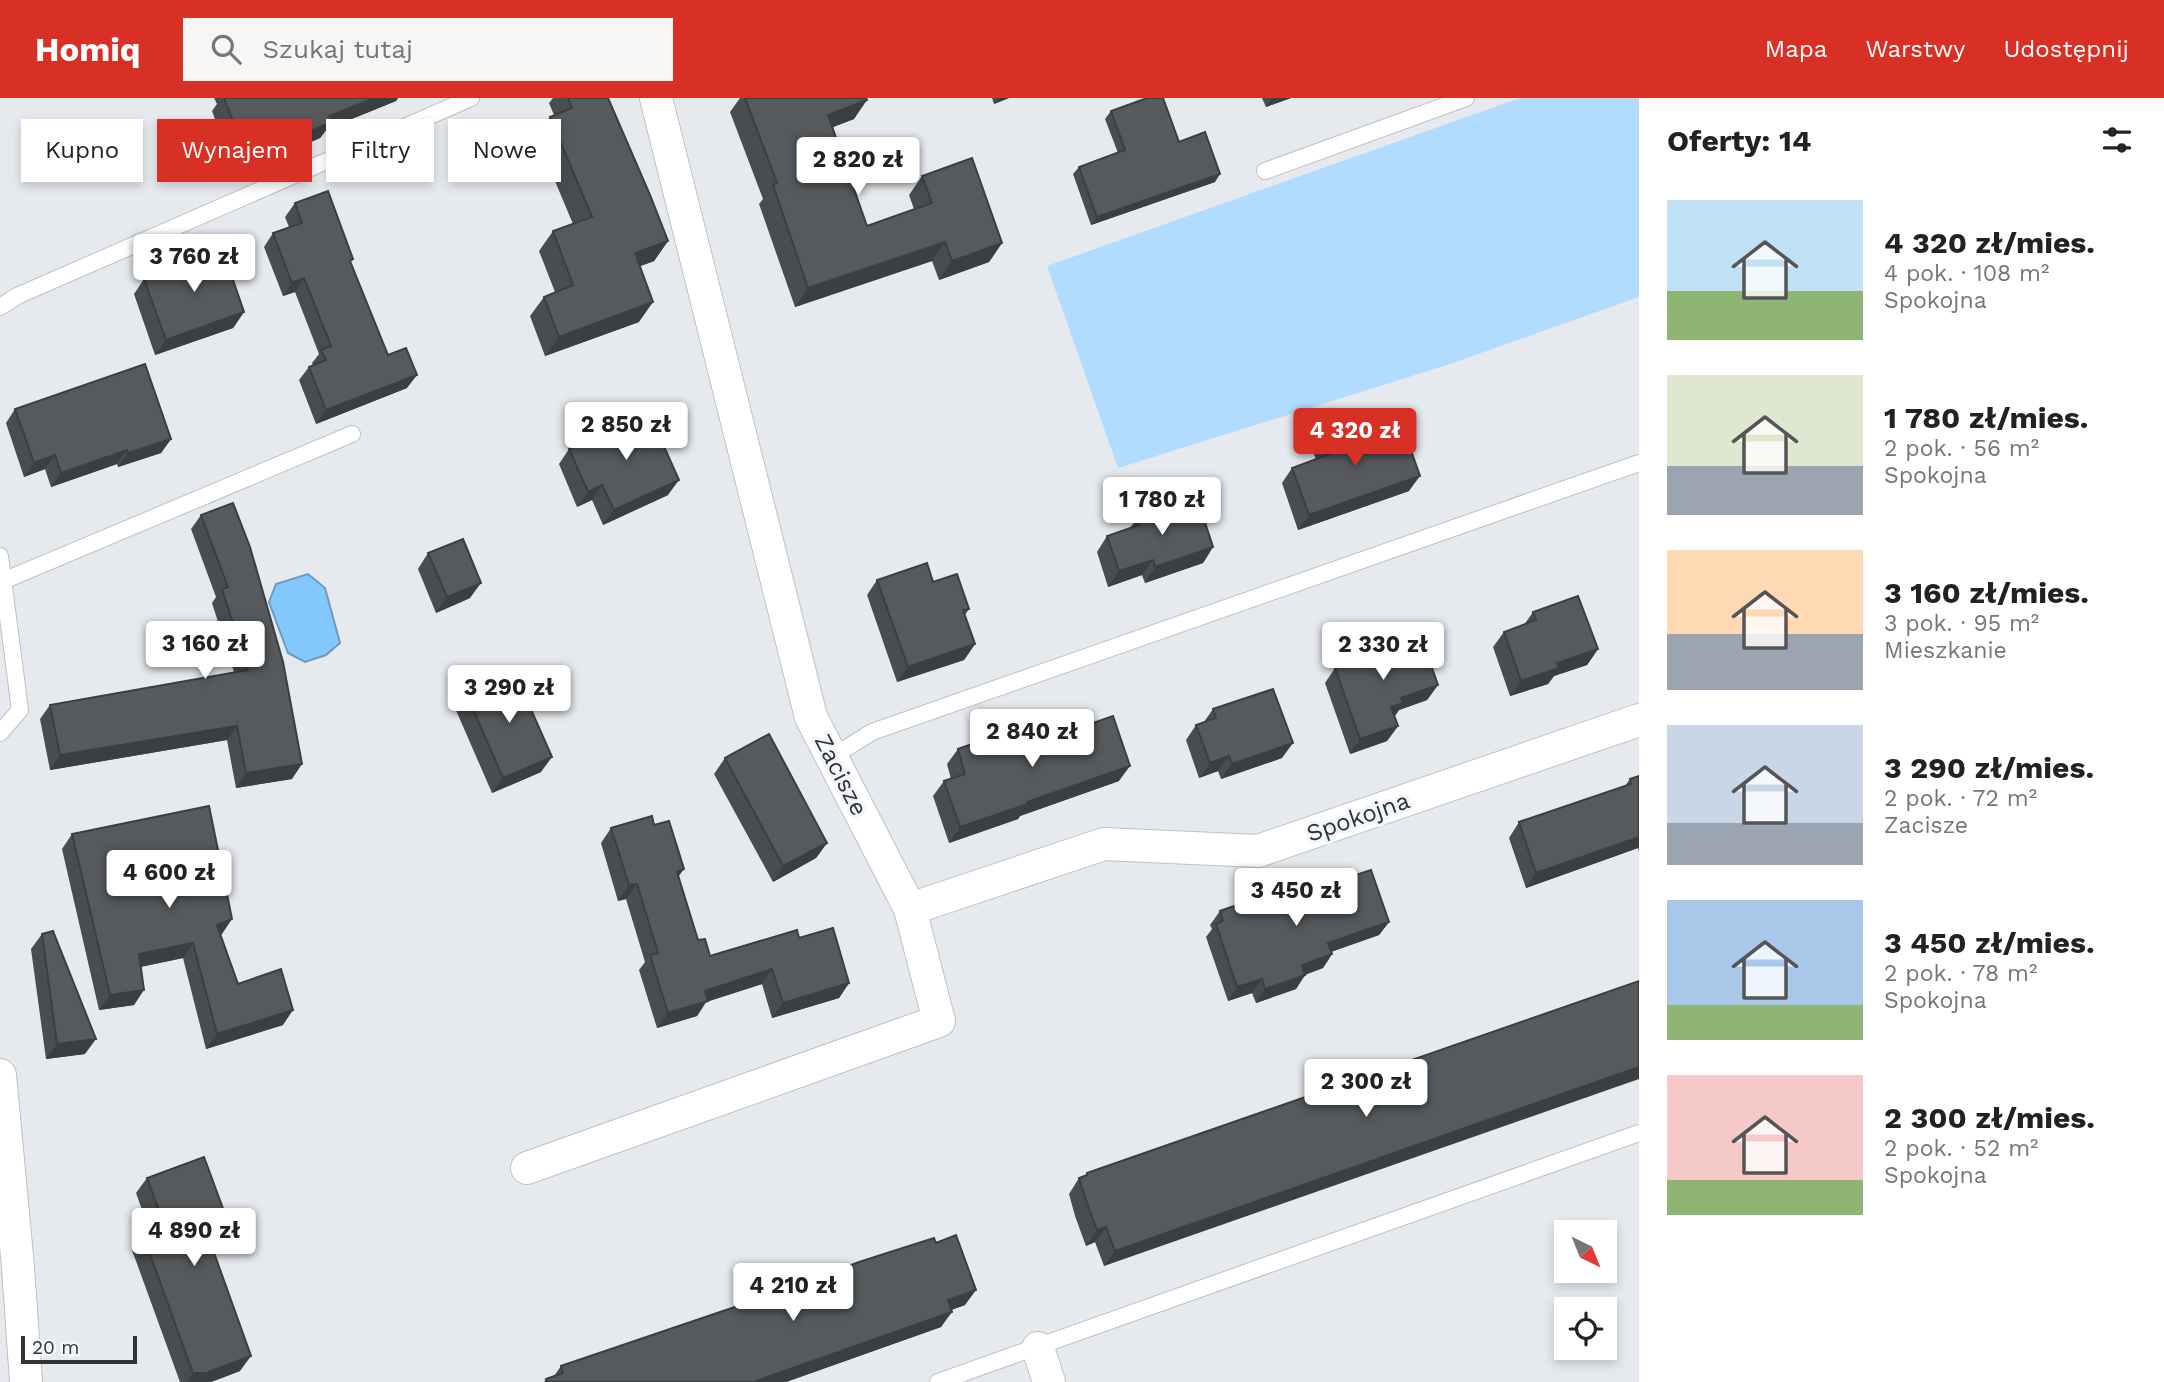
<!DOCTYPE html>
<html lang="pl">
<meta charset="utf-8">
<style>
body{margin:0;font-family:"Work Sans",sans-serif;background:#f6f6f6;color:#222;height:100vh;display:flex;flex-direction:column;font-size:26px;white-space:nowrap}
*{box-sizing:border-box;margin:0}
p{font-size:23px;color:#767676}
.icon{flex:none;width:38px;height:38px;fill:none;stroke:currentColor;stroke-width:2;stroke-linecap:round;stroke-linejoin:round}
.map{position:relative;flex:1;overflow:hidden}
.sheet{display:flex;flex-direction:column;background:#fff;width:525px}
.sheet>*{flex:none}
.hud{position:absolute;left:21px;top:21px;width:665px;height:63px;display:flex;gap:14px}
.needle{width:46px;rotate:137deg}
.buttons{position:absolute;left:1554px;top:1122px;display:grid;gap:14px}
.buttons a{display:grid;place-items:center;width:63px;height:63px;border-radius:0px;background:#fff;box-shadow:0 4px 10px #0003;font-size:35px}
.scale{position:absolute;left:21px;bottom:18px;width:116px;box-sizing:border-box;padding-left:7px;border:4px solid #323335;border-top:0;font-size:19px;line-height:24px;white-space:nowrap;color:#323335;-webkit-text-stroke:5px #f3f7fb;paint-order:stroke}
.price{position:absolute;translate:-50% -60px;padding:0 16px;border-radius:7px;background:#fff;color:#222;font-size:23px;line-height:46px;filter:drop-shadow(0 2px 4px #0008)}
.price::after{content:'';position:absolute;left:50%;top:42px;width:21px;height:16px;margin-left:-10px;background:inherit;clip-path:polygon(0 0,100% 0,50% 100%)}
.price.on{background:#d93025;color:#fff}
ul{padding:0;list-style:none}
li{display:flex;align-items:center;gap:21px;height:175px;padding:0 28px}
li span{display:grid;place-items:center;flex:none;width:196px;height:140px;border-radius:0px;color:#555}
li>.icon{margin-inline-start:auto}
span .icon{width:84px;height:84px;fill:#fffc;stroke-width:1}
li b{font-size:30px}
h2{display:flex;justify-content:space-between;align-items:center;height:84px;padding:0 28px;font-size:30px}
.pill{padding:0 24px;border-radius:0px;background:#fff;box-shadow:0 4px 10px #0003;font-size:24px;line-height:63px}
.pill.on{background:#d93025;color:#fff}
header{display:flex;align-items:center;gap:42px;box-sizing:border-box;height:98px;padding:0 35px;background:#d93025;color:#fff}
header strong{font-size:33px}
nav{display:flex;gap:38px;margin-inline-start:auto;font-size:24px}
.search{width:490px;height:63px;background:#f6f6f6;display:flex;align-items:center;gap:18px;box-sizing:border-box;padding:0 24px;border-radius:0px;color:#767676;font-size:26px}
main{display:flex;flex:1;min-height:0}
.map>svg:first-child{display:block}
.green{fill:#b2dcfd}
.water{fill:#82c8fc;stroke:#6a9bc0;stroke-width:2}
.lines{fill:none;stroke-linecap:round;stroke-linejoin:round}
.lane-casing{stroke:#bdc1c5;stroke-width:18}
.street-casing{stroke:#bdc1c5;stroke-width:34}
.lane{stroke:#fff;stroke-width:16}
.street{stroke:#fff;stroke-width:32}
.wall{fill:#4a4d50}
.shaded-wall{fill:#3c3f41}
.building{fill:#565a5d;stroke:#3c3f41;stroke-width:2}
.labels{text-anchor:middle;stroke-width:7;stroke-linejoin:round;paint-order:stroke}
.street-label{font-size:24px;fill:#323335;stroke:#f3f7fb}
</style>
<header>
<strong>Homiq</strong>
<div class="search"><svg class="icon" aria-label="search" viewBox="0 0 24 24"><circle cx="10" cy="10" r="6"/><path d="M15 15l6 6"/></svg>Szukaj tutaj</div>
<nav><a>Mapa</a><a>Warstwy</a><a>Udostępnij</a></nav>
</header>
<main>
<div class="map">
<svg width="1639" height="1284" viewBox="0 0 1639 1284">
<rect width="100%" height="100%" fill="#e6eaee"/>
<!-- green -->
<path class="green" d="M1520,0H1639V199L1447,267L1118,370L1047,168Z"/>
<!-- water -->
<path class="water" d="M308,476L325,490L340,545L326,557L305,564L288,555L269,504L276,486Z"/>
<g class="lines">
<defs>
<path id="lane" d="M1265,73L1466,0
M0,209L17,198L471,0
M0,458L20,612L0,635
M3,483L352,336
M832,659L872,634L1639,365
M938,1284L1639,1035"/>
<path id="street" d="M910,811L1104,746L1258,753L1639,622
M0,977L18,1169L26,1284
M527,1070L939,923L910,811L811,619L656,0
M1038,1250L1049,1284"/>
</defs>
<!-- lane casing -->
<use href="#lane" class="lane-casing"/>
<!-- street casing -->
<use href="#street" class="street-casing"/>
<!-- lane -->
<use href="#lane" class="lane"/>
<!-- street -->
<use href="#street" class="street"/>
</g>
<!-- wall -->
<path class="wall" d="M214,0H398L396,3L327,31L320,40L256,68L249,52L229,60L212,13L217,6Z
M553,0H608L668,143L654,163L640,168L639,224L545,258L530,218L544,199L555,194L539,153L553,133L573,126L536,38L550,19L554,17L549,5Z
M740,0H866L854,21L833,29L867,128L914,111L909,97L922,78L1002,145L989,164L939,182L932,163L795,209L759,106L763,101L730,14Z
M992,0H1009L994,6Z
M1262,0H1291L1266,9Z
M1111,13L1179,44L1215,84L1091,127L1073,76L1079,69L1118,55L1105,21Z
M295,105L351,165L388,257L407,290L316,326L299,282L309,269L313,267L312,265L319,256L295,194L283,198L264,149L273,135L289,129L285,119Z
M198,162L244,214L233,230L155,257L134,196L144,181L156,177L163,167Z
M15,311L171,341L161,355L118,369L117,366L51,389L45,371L24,379L6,325Z
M1325,342H1371L1409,393L1298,432L1282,385L1292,370L1316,361L1314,357Z
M569,351L668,397L603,427L592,402L577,409L559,366Z
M233,405L292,681L236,690L227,642L50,672L40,621L50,607L234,574L212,505L216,499L191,431L201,417Z
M1137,420L1213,449L1203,465L1145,485L1142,477L1108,489L1097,454L1107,438L1130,430Z
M428,455L470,500L436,515L418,471Z
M877,482L933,484L969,511L965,517L975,546L964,562L897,584L867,497Z
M1533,514L1598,551L1587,567L1554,578L1548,586L1510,598L1493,549L1504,534L1524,527Z
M1350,552L1401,555L1438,587L1427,602L1399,612L1394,619L1398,628L1387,643L1350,656L1325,585L1335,570L1340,568Z
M466,595L541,674L492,695L455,610Z
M1213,611L1282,660L1221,681L1218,673L1199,680L1186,642L1196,627L1204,624Z
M958,651L1010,654L1119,683L1020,718L1018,721L949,745L933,698L944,683L951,681L947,666Z
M725,660L827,745L816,760L773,784L714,676Z
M1639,678V753L1638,750L1526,790L1509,740L1519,724L1625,688L1630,681Z
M654,727L678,779L698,842L710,858L799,840L849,885L839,900L772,920L762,886L706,904L697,918L657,930L639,872L645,864L626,801L618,803L601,745L611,730Z
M72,736L222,836L220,837L238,886L283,927L206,951L183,860L141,869L134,907L99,912L62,751Z
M1289,799L1389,824L1379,837L1331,854L1332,856L1323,870L1305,877L1296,891L1256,905L1252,895L1228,903L1206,839L1212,831L1210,827L1220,813Z
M42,836L85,956L46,961L31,851Z
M1639,883L1104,1168L1095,1144L1086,1148L1075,1118L1069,1096L1079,1080L1084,1079L1087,1075Z
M147,1080L225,1116L214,1131L207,1134L240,1273L211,1284H180L132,1152L143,1137L150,1134L136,1095Z
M785,1192L965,1207L951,1212L941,1229L786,1284H544L546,1281L554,1278L561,1268Z"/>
<!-- shaded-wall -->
<path class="shaded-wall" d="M375,0H398L396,3L327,31L320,40L256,68L267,52L329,18Z
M999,0H1009L994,6Z
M1272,0H1291L1266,9Z
M867,2L854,21L815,36L828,17Z
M260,36L249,52L229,60L241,44Z
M1220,76L1215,84L1091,127L1097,119Z
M668,143L654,163L622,175L635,155Z
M945,144L932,163L795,209L808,190Z
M1002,145L989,164L939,182L952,163Z
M304,180L295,194L283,198L292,185Z
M653,204L639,224L545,258L559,239Z
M244,214L233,230L155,257L166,242Z
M417,277L407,290L316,326L326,312Z
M171,341L161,355L118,369L128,355Z
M127,352L117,366L51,389L61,375Z
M55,357L45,371L24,379L34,365Z
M1420,378L1409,393L1298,432L1309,417Z
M679,382L668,397L603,427L614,412Z
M602,387L592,402L577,409L588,394Z
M1213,449L1203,465L1145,485L1155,469Z
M1153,462L1142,477L1108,489L1119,473Z
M481,485L470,500L436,515L447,499Z
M975,546L964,562L897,584L908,569Z
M1598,551L1587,567L1554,578L1548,586L1510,598L1521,583L1557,565Z
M1438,587L1427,602L1399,612L1393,621L1391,609L1401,600Z
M237,628L227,642L50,672L60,657Z
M1398,628L1387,643L1350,656L1360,641Z
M1293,645L1282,660L1221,681L1232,666Z
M1229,658L1218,673L1199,680L1210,665Z
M552,659L541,674L492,695L503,680Z
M302,666L292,681L236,690L246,675Z
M1130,668L1119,683L1020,718L1018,721L949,745L960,729L1027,704Z
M1639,739V749L1638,750L1526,790L1536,775Z
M827,745L816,760L773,784L783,768Z
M684,771L673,786L677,774Z
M637,786L626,801L618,803L629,787Z
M232,821L222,836L207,842L217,827Z
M1389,824L1379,837L1319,858L1328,845Z
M193,845L183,860L129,871L139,856Z
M1332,856L1323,870L1292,881L1302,867Z
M772,871L762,886L706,904L697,918L657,930L668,915L705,893Z
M1305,877L1296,891L1256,905L1265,891Z
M1262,881L1252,895L1228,903L1237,889Z
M849,885L839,900L772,920L783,905Z
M144,892L134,907L99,912L110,897Z
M293,912L283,927L206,951L217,936Z
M96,941L85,956L46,961L57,946Z
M1639,969V981L1104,1168L1115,1153Z
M225,1116L214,1131L192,1140L203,1124Z
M1106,1129L1095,1144L1086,1148L1097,1132Z
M976,1192L965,1207L937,1217L948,1202Z
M952,1214L941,1229L786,1284H753Z
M251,1258L240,1273L211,1284H187L193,1275Z"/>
<!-- building -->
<path class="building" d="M224,0H375L329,18L332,24L267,52L260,36L241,44Z
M568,0H608L650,97L668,143L635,155L653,204L559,239L544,199L573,187L553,133L592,119L550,19L572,10Z
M745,0H866L867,2L828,17L867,128L932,105L922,78L972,60L1002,145L952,163L945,144L808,190L773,87L777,85Z
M1147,0H1163L1179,44L1205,34L1220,76L1097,119L1079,69L1125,52L1111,13Z
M328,93L353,161L350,163L388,257L406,250L417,277L326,312L309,269L326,262L321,252L331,248L304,180L292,185L273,135L302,125L295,105Z
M223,153L244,214L166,242L144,181L165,173L163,167L196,156L198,162Z
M145,266L171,341L128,355L127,352L61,375L55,357L34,365L15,311Z
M649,315L679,382L614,412L602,387L588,394L569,351Z
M1366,327L1371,342L1403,330L1420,378L1309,417L1292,370L1330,356L1325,342Z
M1197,400L1213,449L1155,469L1153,462L1119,473L1107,438L1139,427L1137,420Z
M233,405L250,449L283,564L302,666L246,675L237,628L60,657L50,607L248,572L222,491L228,489L201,417Z
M463,441L481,485L447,499L428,455Z
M927,465L933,484L957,476L969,511L963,512L975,546L908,569L877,482Z
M1578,498L1598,551L1557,565L1559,570L1521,583L1504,534L1536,522L1533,514Z
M1394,536L1401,555L1424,548L1438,587L1401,600L1403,605L1391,609L1398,628L1360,641L1335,570L1354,563L1350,552Z
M514,573L552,659L503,680L466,595Z
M1273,591L1293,645L1232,666L1229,658L1210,665L1196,627L1216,620L1213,611Z
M1113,618L1130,668L1027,704L1028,706L960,729L944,683L965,676L958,651L1004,635L1010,654Z
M769,636L827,745L783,768L725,660Z
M1639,678V739L1536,775L1519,724L1631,686L1630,681Z
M209,708L232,821L217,827L238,886L281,871L293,912L217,936L193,845L139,856L144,892L110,897L72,736Z
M652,718L654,727L669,723L684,771L677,774L698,842L705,841L710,858L797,832L799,840L833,830L849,885L783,905L772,871L705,893L708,903L668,915L650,857L658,855L637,786L629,787L611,730Z
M1371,772L1389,824L1328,845L1332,856L1302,867L1305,877L1265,891L1262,881L1237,889L1216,826L1223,823L1220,813L1286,790L1289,799Z
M53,833L96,941L57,946L42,836Z
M1639,883V969L1115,1153L1106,1129L1097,1132L1086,1102L1079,1080L1087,1077V1075Z
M204,1059L225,1116L203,1124L251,1258L206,1275H193L143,1137L165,1129L147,1080Z
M956,1137L976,1192L948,1202L952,1214L753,1284H548L546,1281L563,1275L561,1268L785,1192L859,1164L934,1140L936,1145Z"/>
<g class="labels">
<!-- street labels -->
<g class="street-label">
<text transform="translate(841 677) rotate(63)" y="8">Zacisze</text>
<text transform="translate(1358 719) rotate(-19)" y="8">Spokojna</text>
</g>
</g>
</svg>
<div class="buttons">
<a><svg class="needle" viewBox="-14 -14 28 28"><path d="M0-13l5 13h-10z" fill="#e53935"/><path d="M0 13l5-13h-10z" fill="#767676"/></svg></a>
<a><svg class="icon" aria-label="locate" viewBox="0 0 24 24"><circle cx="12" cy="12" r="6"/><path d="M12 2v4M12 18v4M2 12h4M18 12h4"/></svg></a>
</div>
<div class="scale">20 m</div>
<b class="price" style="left:858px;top:99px">2 820 zł</b>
<b class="price" style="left:194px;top:196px">3 760 zł</b>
<b class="price" style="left:626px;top:364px">2 850 zł</b>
<b class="price on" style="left:1355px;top:370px">4 320 zł</b>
<b class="price" style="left:1162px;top:439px">1 780 zł</b>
<b class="price" style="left:205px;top:583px">3 160 zł</b>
<b class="price" style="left:1383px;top:584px">2 330 zł</b>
<b class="price" style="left:509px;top:627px">3 290 zł</b>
<b class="price" style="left:1032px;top:671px">2 840 zł</b>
<b class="price" style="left:169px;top:812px">4 600 zł</b>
<b class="price" style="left:1296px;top:830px">3 450 zł</b>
<b class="price" style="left:1366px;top:1021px">2 300 zł</b>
<b class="price" style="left:194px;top:1170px">4 890 zł</b>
<b class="price" style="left:793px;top:1225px">4 210 zł</b>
<div class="hud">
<a class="pill">Kupno</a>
<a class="pill on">Wynajem</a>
<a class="pill">Filtry</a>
<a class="pill">Nowe</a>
</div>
</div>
<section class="sheet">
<h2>Oferty: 14<svg class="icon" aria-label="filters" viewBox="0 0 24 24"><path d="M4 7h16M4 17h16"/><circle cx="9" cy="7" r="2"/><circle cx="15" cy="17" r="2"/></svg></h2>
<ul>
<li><span style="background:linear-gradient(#bfe0f5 65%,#8fb573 0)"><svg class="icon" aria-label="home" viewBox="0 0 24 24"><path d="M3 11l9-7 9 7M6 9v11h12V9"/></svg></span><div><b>4 320 zł/mies.</b><p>4 pok. · 108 m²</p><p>Spokojna</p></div></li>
<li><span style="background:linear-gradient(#dfe7d0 65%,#9aa5b1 0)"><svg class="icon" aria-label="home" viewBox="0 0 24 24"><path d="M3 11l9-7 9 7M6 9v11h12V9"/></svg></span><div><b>1 780 zł/mies.</b><p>2 pok. · 56 m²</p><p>Spokojna</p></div></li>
<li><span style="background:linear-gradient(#ffd9b3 60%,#9aa5b1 0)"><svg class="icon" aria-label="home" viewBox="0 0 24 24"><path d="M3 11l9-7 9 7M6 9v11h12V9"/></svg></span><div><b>3 160 zł/mies.</b><p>3 pok. · 95 m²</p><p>Mieszkanie</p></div></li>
<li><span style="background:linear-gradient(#c9d6e8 70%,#9aa5b1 0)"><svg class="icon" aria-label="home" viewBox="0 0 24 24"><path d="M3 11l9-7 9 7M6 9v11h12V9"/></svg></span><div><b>3 290 zł/mies.</b><p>2 pok. · 72 m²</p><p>Zacisze</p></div></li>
<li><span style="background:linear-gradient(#a9c7e8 75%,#8fb573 0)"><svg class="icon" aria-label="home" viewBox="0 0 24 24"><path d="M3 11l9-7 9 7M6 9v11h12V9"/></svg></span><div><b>3 450 zł/mies.</b><p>2 pok. · 78 m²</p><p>Spokojna</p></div></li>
<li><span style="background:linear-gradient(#f6c9c9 75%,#8fb573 0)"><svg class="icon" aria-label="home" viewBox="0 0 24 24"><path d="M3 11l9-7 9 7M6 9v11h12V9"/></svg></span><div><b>2 300 zł/mies.</b><p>2 pok. · 52 m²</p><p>Spokojna</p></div></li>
</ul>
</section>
</main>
